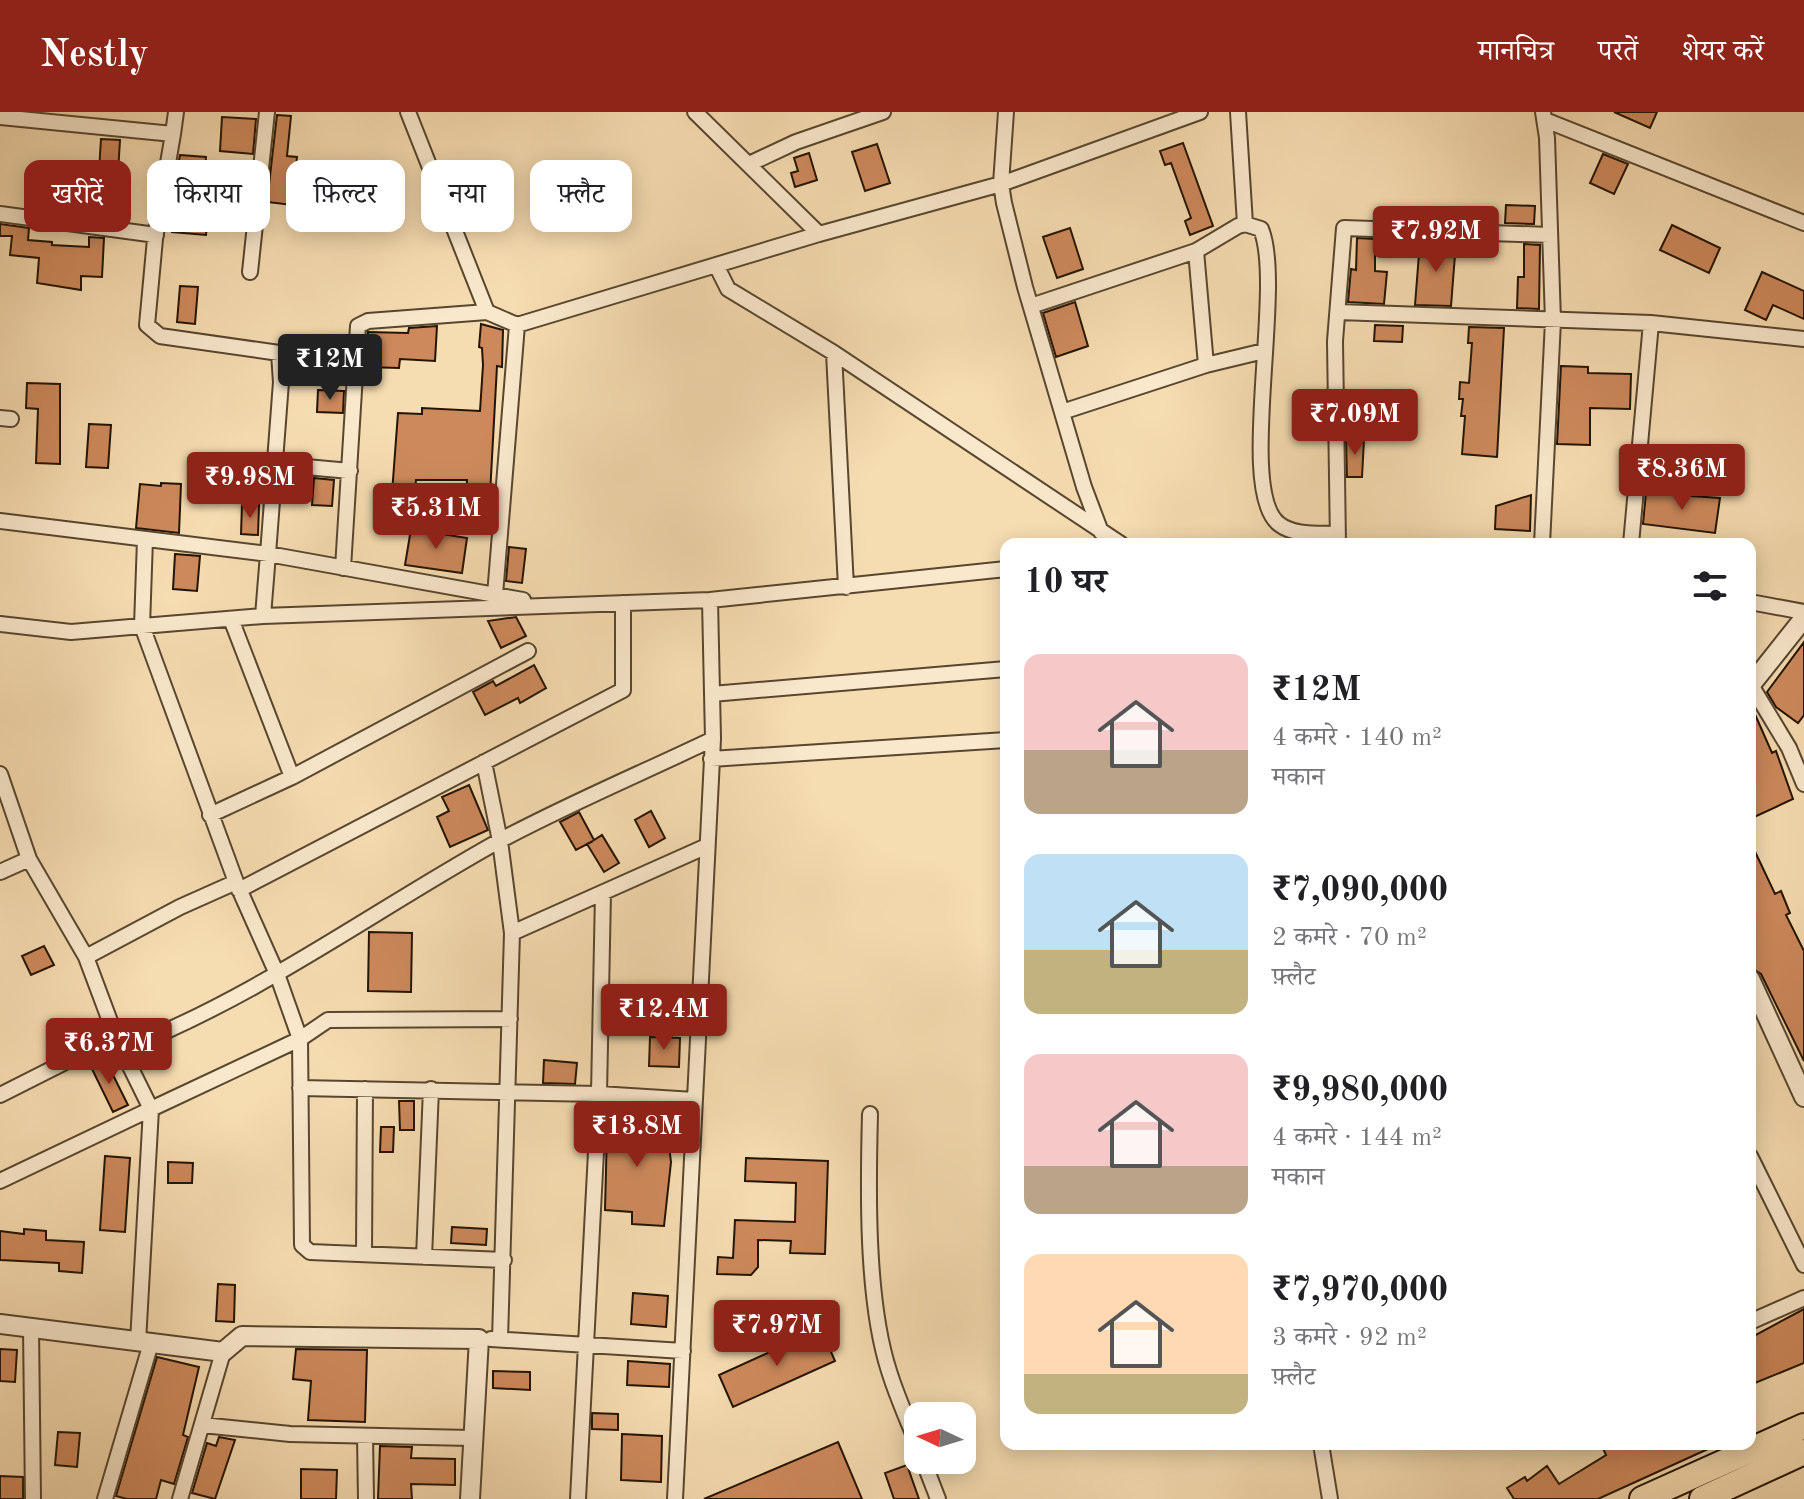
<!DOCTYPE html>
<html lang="hi">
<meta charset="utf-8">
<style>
body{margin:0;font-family:"Old Standard TT","Noto Serif Devanagari",serif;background:#f6f6f6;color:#202124;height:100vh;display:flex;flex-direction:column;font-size:30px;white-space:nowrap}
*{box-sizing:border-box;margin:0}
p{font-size:26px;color:#757577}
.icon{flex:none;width:44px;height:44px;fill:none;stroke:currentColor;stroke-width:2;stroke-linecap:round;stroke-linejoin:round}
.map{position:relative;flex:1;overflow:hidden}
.panel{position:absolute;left:1000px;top:426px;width:756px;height:912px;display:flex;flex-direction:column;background:#fff;border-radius:16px;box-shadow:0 4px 20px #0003}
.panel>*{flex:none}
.guide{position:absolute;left:24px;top:48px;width:760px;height:72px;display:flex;gap:16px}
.needle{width:52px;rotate:274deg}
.tools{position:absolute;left:904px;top:1290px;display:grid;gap:16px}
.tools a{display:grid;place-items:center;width:72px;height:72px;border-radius:16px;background:#fff;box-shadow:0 4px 20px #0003;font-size:40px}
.price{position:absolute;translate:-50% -68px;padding:0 18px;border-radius:8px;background:#8f2418;color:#fff;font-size:26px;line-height:52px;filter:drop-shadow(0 2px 4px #0008)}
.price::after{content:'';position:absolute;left:50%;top:48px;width:24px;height:18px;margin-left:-12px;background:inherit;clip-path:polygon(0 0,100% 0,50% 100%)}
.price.current{background:#222;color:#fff}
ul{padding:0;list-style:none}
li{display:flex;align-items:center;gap:24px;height:200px;padding:0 24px}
li span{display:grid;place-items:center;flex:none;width:224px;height:160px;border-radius:16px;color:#555}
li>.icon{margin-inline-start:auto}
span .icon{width:96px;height:96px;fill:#fffc;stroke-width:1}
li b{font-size:34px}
h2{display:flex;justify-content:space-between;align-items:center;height:96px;padding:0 24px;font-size:34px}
.chip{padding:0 28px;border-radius:16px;background:#fff;box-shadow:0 4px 20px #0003;font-size:28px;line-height:72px}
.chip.current{background:#8f2418;color:#fff}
header{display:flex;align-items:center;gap:48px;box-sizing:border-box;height:112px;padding:0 40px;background:#8f2418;color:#fff}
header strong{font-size:38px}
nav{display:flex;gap:44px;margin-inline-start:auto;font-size:28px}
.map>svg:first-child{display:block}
.building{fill:#cd895c;stroke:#241404;stroke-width:2}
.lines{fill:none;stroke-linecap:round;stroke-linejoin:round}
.minor-casing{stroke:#58462f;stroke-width:18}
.tertiary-casing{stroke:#58462f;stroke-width:22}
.trunk-casing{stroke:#241404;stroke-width:28}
.minor{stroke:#f9e8cc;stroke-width:14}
.tertiary{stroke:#f9e8cc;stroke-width:18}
.trunk{stroke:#f6dcb1;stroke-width:24}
</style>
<header>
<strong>Nestly</strong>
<nav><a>मानचित्र</a><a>परतें</a><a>शेयर करें</a></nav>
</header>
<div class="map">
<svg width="1804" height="1387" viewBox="0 0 1804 1387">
<rect width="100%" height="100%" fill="#f6dcb1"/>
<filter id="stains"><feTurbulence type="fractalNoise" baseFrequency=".0025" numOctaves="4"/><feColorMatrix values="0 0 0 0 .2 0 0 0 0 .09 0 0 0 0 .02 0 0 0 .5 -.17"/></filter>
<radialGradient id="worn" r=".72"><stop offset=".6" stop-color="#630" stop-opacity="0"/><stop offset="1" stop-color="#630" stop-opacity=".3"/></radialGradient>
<!-- building -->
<path class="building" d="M1614,0H1657L1650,16Z
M277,3L291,4L287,44L297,45L292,93L267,90Z
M222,5L256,7L253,42L220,39Z
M101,27L120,28L118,60L99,59Z
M1183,31L1213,114L1190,123L1185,109L1191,106L1171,51L1165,53L1160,39Z
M877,32L890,71L865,79L852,40Z
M809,41L817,68L795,75L791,61L798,59L794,46Z
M1603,42L1628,52L1614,82L1590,71Z
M180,43L206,45L204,72L175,70Z
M211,92L245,95L243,112L210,109Z
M1506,93L1535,94L1534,112L1505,111Z
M173,103L208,105L206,123L172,120Z
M0,112L29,116L28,128L52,130V133L89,135V125L104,126L102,165L81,164V178L37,171L39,146L10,143L12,124H0Z
M1672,113L1720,136L1709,161L1660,138Z
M1070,116L1083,157L1057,166L1043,125Z
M1357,126L1375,127V159L1387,160L1384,192L1348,190L1351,157L1356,158Z
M1420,129L1456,130L1451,194L1415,193Z
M1524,132L1540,133L1539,197L1517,196L1518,165H1524Z
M1762,160L1804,179V207L1773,193L1766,208L1745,198Z
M180,174L198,175L195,212L177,210Z
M1075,190L1088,234L1056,245L1043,201Z
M481,212L503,218L502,255L497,254L488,419L464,417L467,368H416L412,410L390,408L398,301L422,302V296L480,299L483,253L482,236L479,235Z
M1375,213L1403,214L1402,230L1374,229Z
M437,214L435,249L400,247L399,256L366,255L368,220L408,221L409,216Z
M1469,215L1504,216L1497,345L1462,342L1465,304H1461L1463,287H1459L1460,270L1469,271L1472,231H1468Z
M1561,254L1588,255V261L1631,262L1630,297L1590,296V333L1557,332Z
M27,271L60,272V352L36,351L38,297L26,296Z
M318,278L344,279L343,301L317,300Z
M89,312L111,313L108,356L86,355Z
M1346,327H1364L1362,365H1347Z
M314,366L334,368L332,394L312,393Z
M161,371L181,372L179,421L136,416L140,372L161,374Z
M1646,381L1720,386L1715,421L1643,412Z
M1531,383L1530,419L1495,417L1496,394Z
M242,392L259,393L258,423L241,422Z
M411,417L467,426L462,461L405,453Z
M509,435L526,437L522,471L506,469Z
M175,442L200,444L197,479L173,477Z
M516,505L526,524L501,536L488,509Z
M1804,530V603L1798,611L1776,595L1767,580Z
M534,553L546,576L520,591L518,586L485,603L473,580L493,569L496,574Z
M1750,591L1772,641L1776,639L1793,687L1750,707Z
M469,673L488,718L450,735L437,705L449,699L442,685Z
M651,699L665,726L649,735L635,708Z
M579,700L594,728L602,723L619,751L604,760L587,732L593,729L576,738L560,710Z
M1750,729L1775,782L1781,779L1790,801L1786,803L1804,839V949L1761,862L1750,855Z
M369,820L412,821L411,880L368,879Z
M44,834L54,853L31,863L22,844Z
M614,873H640V889H614Z
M650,925L680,926L679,955L649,954Z
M105,947L128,993L113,1000L91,955Z
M544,948L577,951L575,972L543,971Z
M399,989H414V1018H400Z
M612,993L640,995L638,1018L664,1019V1026H668L671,1050L664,1114L632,1112V1100L605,1098L607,1019H611Z
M381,1015H394L393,1040H380Z
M105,1044L130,1046L125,1120L100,1118Z
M746,1046L828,1049L825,1142L790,1141L791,1129L758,1128V1155L751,1163L717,1162L718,1145L733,1146L735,1108L795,1110L796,1071L745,1069Z
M168,1050L193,1051L192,1071H168Z
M452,1115L487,1117L486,1133L451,1131Z
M24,1117L46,1119V1128L84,1130L82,1161L59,1159V1151L0,1148V1119L24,1122Z
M218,1172L235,1173L234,1210L216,1209Z
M633,1181L668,1184L666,1215L631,1212Z
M1804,1197V1251L1750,1273V1226Z
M821,1217L835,1249L733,1295L719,1263Z
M0,1237L17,1238L15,1270L0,1269Z
M296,1237L367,1238L365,1310L308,1308L311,1269L293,1267Z
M157,1245L199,1255L183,1323L188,1325L174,1372L161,1368L156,1387H127L116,1384Z
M628,1249L670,1252L669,1275L627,1273Z
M493,1259L530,1260V1278L493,1276Z
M592,1301L618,1302V1318L592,1317Z
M58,1320L80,1321L77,1355L55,1353Z
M622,1322L662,1324L661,1370L621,1368Z
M219,1325L235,1328L215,1387L192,1381L207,1331L216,1334Z
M838,1330L862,1387H704Z
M1601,1332H1719L1598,1387H1514L1507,1376L1525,1365L1527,1369L1547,1354L1559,1372L1606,1343Z
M380,1334L412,1335L411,1346L455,1347V1373L411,1372L412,1387H378Z
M907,1353L919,1387H894L885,1361Z
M301,1357L337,1358L336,1387H301Z
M0,1364L23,1365V1387H0Z"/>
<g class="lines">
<defs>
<path id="minor" d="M408,0L487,200L517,213L819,122L695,0
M1006,0L1001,72L1004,91L1025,175L1084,375L1101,420
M1238,0L1245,112
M0,5L173,22L155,127L147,213L160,224L279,241L281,270L268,442L523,488
M1545,8L1804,111
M173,22L176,0
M749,52L796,30L883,0
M0,102L156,123
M819,122L1001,72L1200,0
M1196,139L1206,253
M716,153L728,177L834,241L1121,432
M250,160L267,0
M1031,194L1196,139L1238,114L1245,112L1261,117C1285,175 1236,379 1279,412C1294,424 1319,421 1338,422
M1338,200L1651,211L1804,227
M834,241L846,475
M1062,300L1206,253L1264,239
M0,306L11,307
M273,352L350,359
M0,409L268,442L263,504
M1338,432L1335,229L1344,116L1550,123
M1542,432L1553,209L1547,26L1543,0
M1631,432L1651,211
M343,456L358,214L368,209L487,200
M495,483L517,213
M1750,490L1804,500
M231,507L292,665
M0,512L71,520L263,504L710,488L1006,457
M1751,573L1789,636L1804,672
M712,582L1006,557
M711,647L1006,628
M484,650L500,729L512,821
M0,662L29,747L86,845
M210,703L292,665L528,539
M0,760L29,747
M239,778L623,578V491
M121,938C256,886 373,799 499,729C568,692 642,661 713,627
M300,976L599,982L694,988
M0,983L115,925
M870,1002C868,1077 866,1188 889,1259C897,1285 908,1309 918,1334
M1750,1044L1804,1153
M0,1069L151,997L117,928L86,845L180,795L236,770L142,514L145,427
M364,1141L365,977
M424,1145L431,977
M504,1148L310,1140L302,1133L300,927L328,908L510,907
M1750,1210L1804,1186
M31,1216L33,1387
M491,1227L683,1239
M500,1227L512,821L707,734
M138,1230L151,997L300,927L277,862L236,770
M202,1313L290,1322L471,1326
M365,1324L366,1387
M1321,1332L1330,1387
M923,1348L938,1387
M105,1387L151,1231
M180,1387L223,1240
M578,1387L599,982L603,781
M675,1387L713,627L710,488"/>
<path id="tertiary" d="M1750,574L1804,506
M1750,867L1804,985
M0,1212L223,1240L242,1224L479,1227L470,1387"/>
<path id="trunk" d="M1642,1387L1804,1314
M1702,1387L1804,1340"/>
</defs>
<!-- minor casing -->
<use href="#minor" class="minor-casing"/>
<!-- tertiary casing -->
<use href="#tertiary" class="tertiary-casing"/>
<!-- trunk casing -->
<use href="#trunk" class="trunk-casing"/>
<!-- minor -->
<use href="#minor" class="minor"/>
<!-- tertiary -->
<use href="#tertiary" class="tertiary"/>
<!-- trunk -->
<use href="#trunk" class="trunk"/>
</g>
<rect width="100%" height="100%" filter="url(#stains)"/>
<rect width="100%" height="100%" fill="url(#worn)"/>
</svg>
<div class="tools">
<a><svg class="needle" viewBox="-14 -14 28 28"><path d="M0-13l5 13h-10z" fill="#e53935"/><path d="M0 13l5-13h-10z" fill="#757577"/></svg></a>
</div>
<b class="price" style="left:1436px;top:162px">₹7.92M</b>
<b class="price current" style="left:330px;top:290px">₹12M</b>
<b class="price" style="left:1355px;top:345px">₹7.09M</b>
<b class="price" style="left:1682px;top:400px">₹8.36M</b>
<b class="price" style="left:250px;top:408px">₹9.98M</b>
<b class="price" style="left:436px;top:439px">₹5.31M</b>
<b class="price" style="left:664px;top:940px">₹12.4M</b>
<b class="price" style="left:109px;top:974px">₹6.37M</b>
<b class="price" style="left:637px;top:1057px">₹13.8M</b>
<b class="price" style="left:777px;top:1256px">₹7.97M</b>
<div class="guide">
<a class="chip current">खरीदें</a>
<a class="chip">किराया</a>
<a class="chip">फ़िल्टर</a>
<a class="chip">नया</a>
<a class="chip">फ़्लैट</a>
</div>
<section class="panel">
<h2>10 घर<svg class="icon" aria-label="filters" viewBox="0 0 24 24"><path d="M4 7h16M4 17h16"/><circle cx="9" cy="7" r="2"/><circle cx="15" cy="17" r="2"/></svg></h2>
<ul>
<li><span style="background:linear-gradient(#f6c9c9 60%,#b9a48a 0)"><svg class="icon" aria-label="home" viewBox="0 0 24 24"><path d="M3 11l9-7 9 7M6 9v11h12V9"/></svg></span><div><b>₹12M</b><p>4 कमरे · 140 m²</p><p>मकान</p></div></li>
<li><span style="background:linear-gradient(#bfe0f5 60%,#c2b280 0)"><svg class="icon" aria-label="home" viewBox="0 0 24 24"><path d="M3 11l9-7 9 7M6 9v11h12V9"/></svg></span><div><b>₹7,090,000</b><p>2 कमरे · 70 m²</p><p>फ़्लैट</p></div></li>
<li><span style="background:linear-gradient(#f6c9c9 70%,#b9a48a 0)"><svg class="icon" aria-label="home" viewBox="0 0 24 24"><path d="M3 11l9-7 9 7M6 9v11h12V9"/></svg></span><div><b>₹9,980,000</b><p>4 कमरे · 144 m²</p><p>मकान</p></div></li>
<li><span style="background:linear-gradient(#ffd9b3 75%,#c2b280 0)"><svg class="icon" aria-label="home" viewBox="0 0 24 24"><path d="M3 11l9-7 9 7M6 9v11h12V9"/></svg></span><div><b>₹7,970,000</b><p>3 कमरे · 92 m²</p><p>फ़्लैट</p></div></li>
</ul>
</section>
</div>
